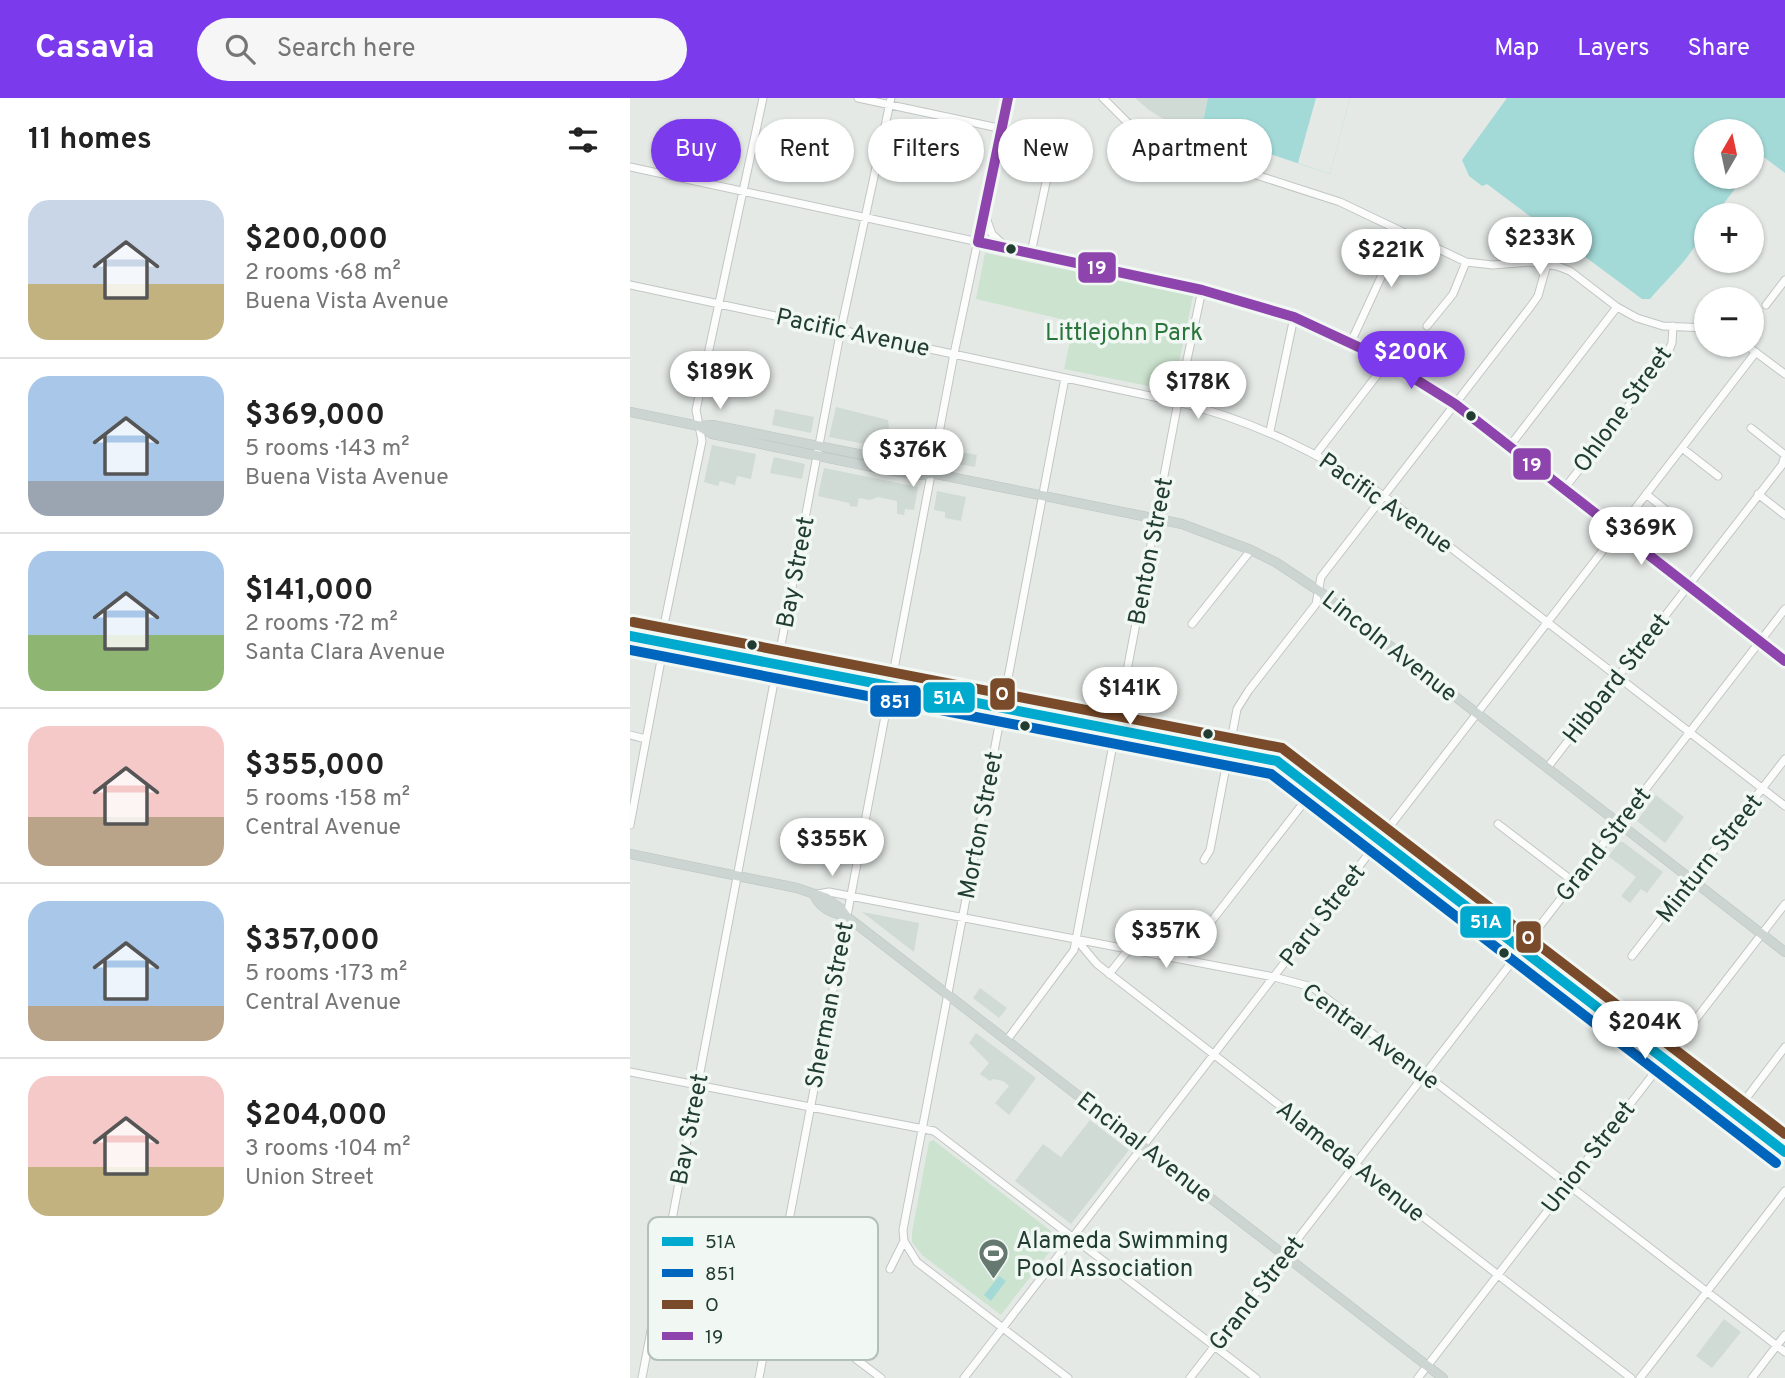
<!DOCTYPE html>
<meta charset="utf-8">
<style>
body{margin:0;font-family:Overpass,sans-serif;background:#f6f6f6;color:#222;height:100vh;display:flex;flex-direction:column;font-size:26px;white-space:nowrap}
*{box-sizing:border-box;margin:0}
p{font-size:23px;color:#767676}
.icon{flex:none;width:38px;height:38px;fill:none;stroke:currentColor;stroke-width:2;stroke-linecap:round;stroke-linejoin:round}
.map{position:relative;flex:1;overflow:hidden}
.side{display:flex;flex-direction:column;background:#fff;width:630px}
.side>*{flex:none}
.guide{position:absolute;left:21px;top:21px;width:665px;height:63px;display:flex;gap:14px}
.needle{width:46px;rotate:9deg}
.tools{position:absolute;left:1064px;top:21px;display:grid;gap:14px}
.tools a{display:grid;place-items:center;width:70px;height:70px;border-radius:50%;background:#fff;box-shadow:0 2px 5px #0004;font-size:35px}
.price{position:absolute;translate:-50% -60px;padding:0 16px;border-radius:24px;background:#fff;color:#222;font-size:23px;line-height:46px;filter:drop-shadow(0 2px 4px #0008)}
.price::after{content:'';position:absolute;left:50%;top:42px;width:21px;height:16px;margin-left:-10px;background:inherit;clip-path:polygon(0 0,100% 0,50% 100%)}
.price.current{background:#7c3aed;color:#fff}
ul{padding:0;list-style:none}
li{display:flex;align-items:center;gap:21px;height:175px;padding:0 28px}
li+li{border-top:2px solid #e0e0e0}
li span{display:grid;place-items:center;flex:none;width:196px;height:140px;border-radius:21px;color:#555}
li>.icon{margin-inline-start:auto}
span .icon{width:84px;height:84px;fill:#fffc;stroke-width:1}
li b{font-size:30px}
h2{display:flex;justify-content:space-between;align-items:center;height:84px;padding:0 28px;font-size:30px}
.tag{padding:0 24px;border-radius:32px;background:#fff;box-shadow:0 2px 5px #0004;font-size:24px;line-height:63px}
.tag.current{background:#7c3aed;color:#fff}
header{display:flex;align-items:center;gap:42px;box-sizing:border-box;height:98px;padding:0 35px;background:#7c3aed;color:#fff}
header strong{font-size:33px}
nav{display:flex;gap:38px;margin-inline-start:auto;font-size:24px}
.search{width:490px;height:63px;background:#f6f6f6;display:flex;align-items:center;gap:18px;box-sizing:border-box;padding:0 24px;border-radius:38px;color:#767676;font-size:26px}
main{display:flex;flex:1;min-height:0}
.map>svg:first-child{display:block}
.built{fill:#d1dbd5}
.green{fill:#cce3cf}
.water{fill:#a3dad8}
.pier{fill:#e4e9e6}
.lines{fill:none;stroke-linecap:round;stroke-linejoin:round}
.minor-casing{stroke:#c1c6c3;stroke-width:9}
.major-casing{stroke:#bcc5c1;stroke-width:10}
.minor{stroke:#fbfcfb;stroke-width:7}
.major{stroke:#cdd5d2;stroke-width:9}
.bus-1-casing{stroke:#f1f8f4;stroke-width:16}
.bus-2-casing{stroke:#f1f8f4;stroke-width:16}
.bus-3-casing{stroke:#f1f8f4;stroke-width:16}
.bus-4-casing{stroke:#f1f8f4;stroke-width:16}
.bus-1{stroke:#00a9ce;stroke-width:10}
.bus-2{stroke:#0065bd;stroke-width:10}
.bus-3{stroke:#7a4b2a;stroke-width:10}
.bus-4{stroke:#8e44ad;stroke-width:10}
.bus-dot{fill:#213d31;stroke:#f1f8f4;stroke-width:2.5}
.labels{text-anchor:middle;stroke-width:7;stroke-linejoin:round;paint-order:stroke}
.street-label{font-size:24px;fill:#213d31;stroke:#f1f8f4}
.park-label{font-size:24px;fill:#2a753b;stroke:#f1f8f4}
.poi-label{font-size:24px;fill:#213d31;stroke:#f1f8f4;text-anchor:start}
.key{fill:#f1f8f4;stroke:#b3c0ba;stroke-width:2}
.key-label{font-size:19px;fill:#213d31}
.line-badge{stroke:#f1f8f4;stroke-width:2.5}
.badge-label{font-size:19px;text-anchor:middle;font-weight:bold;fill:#fff}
</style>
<header>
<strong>Casavia</strong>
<div class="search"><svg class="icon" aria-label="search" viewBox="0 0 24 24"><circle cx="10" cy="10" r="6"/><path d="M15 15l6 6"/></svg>Search here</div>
<nav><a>Map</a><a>Layers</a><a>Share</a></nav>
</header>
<main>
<section class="side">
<h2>11 homes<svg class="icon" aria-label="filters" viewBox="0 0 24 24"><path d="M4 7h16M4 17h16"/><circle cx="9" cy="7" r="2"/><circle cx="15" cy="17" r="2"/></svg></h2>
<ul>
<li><span style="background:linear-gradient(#c9d6e8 60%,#c2b280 0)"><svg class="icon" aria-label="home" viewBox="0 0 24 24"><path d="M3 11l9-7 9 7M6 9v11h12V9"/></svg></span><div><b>$200,000</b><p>2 rooms · 68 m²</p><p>Buena Vista Avenue</p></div></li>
<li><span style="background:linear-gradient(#a9c7e8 75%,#9aa5b1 0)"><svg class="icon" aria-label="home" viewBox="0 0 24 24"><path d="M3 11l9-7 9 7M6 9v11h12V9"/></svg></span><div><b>$369,000</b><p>5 rooms · 143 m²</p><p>Buena Vista Avenue</p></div></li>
<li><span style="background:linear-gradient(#a9c7e8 60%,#8fb573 0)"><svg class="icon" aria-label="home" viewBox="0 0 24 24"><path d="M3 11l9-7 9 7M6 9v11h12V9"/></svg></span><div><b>$141,000</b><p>2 rooms · 72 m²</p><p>Santa Clara Avenue</p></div></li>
<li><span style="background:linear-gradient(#f6c9c9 65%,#b9a48a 0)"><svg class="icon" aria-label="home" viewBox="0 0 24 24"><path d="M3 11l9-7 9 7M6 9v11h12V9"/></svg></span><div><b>$355,000</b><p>5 rooms · 158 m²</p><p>Central Avenue</p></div></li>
<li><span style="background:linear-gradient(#a9c7e8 75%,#b9a48a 0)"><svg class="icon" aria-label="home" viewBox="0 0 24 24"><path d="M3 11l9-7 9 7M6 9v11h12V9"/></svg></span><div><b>$357,000</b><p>5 rooms · 173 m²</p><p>Central Avenue</p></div></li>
<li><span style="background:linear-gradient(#f6c9c9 65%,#c2b280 0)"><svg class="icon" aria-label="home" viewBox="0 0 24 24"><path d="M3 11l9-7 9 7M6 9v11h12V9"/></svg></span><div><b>$204,000</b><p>3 rooms · 104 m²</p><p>Union Street</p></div></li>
</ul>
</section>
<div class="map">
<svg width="1155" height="1280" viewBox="0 0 1155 1280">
<rect width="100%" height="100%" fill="#e4e9e6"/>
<!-- built -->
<path class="built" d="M505,0H578L572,28L562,39L519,12Z
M206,309L258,322L259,329L256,350L199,339Z
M145,311L184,319L181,335L142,327Z
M82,347L126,356L121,381L107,378L105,387L90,383L88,388L74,384Z
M315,351L347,357L345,369L313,363Z
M144,359L175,366L172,381L140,375Z
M194,370L288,389L284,412L275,411L274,417L267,416V403L248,399L240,402L229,400L227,409L220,408L219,405L188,398Z
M307,393L336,399L331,423L315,420V414L304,412Z
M1026,697L1054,719L1035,745L1007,723Z
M990,744H993L1033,774L1017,795L1011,791L1000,805L991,798L1006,779L978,758Z
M232,814L289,825L284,854Z
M350,890L377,910L369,920L343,900Z
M346,935L406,980L379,1017L365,1005L379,988L373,983L363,981L360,983L350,976L359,965L339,945Z
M460,1022L499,1052L441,1126L385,1083L413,1046L431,1059Z
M1094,1221L1111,1234L1082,1270L1066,1258Z"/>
<!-- green -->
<path class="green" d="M355,155L563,198L543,293L434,271L444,224L346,201Z
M303,1042L430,1140L371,1217L292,1157L282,1144V1134L299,1044Z"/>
<!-- water -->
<path class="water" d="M578,0H720L700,76L598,42L572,28Z
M877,0H1155V75L1131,57L1122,69V33H1076V79H1114L1085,117H1076C1076,147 1039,178 1020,201H1012L950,155L949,148L901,119L857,86L852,88L839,78L832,62Z
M369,1178L376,1183L361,1203L354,1197Z"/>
<!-- pier -->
<path class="pier" d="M686,0H720L700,76L668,65Z"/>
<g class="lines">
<defs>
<path id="minor" d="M228,0L425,42L401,155
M473,0L498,25L530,46L710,104L836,164L863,167L899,164L927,168L940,173L987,209L1007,220L1033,228L1076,230
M0,69L572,192C664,214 748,252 825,306L1155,563
M355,117L362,136L374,147
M0,187L548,304C624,323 689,355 754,398L1155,708
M1136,207L1155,182
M797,228L823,196L836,164
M721,244L772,134
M1116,247L1155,276
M1121,330L1155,357
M640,333L664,219
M879,349L987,209
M1052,350L1088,378
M686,356L758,263
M934,391L1035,261L1042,245L1043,228
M1016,396L1053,426
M1128,396L1155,417
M562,526L621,452
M0,538L647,663L1155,1054
M0,637L16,641
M917,670L1152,367L1155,357
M868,726L944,784
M0,727L32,557L33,532L72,343L66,312L133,0
M574,762L580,752L607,611L619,592L686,506L691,479L901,208L908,198L917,166
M187,796L199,794L644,879L682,889L1155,1254
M446,841L467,866L1001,1280
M1002,858L1155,661
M552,861L685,690
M479,876L499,851
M377,942L444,852L548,304L572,192
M0,974L304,1033L626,1280
M1105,1015L1155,949
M274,1143L287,1164L438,1280
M260,1171L274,1143L273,1132L435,280
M142,1212L209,1248L251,1280
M12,1280L211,231L261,0
M129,1280L324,256L378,0
M334,1280L1126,254
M560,1280L1155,511
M788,1280L1155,806
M1010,1280L1155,1093
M1122,1280L1155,1237"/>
<path id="major" d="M0,314L69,328L83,327L294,369L301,375
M69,328L82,336L252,371L292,377L301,375L552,426L621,452L647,465L689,493L1155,854
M0,756L167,790L196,800L210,810L216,818L813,1280
M184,796C189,810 202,815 216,818"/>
</defs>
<!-- minor casing -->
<use href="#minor" class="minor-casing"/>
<!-- major casing -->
<use href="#major" class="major-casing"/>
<!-- minor -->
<use href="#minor" class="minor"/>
<!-- major -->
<use href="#major" class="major"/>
<defs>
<path id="bus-1" d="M0,538L647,663L1155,1054"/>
<path id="bus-2" d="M0,552L641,676L1146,1065"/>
<path id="bus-3" d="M3,524L652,650L1155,1036"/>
<path id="bus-4" d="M378,0L348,144L572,192L664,219L750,259L825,306L1155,563"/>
</defs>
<!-- bus-1 casing -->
<use href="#bus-1" class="bus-1-casing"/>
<!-- bus-2 casing -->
<use href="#bus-2" class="bus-2-casing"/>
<!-- bus-3 casing -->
<use href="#bus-3" class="bus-3-casing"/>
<!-- bus-4 casing -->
<use href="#bus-4" class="bus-4-casing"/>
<!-- bus-1 -->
<use href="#bus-1" class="bus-1"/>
<!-- bus-2 -->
<use href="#bus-2" class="bus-2"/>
<!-- bus-3 -->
<use href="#bus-3" class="bus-3"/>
<!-- bus-4 -->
<use href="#bus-4" class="bus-4"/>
</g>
<!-- icons -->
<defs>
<symbol id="stadium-pin" viewBox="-11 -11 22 30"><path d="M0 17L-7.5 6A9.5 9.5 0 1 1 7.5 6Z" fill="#657970" stroke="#f1f8f4"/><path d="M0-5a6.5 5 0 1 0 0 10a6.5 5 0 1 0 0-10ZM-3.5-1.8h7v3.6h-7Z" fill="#fff"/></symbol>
</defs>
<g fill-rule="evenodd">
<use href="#stadium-pin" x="346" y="1138" width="35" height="47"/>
</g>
<!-- markers -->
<g class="bus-dot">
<circle cx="381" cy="151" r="6"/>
<circle cx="841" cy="318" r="6"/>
<circle cx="122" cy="547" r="6"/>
<circle cx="395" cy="628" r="6"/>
<circle cx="578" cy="636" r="6"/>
<circle cx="874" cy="855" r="6"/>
</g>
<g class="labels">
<!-- street labels -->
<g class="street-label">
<text transform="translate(223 234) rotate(12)" y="8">Pacific Avenue</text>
<text transform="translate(992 311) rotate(-54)" y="8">Ohlone Street</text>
<text transform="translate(756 405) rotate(35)" y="8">Pacific Avenue</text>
<text transform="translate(520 453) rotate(-79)" y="8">Benton Street</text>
<text transform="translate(165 474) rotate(-79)" y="8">Bay Street</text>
<text transform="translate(760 548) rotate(38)" y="8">Lincoln Avenue</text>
<text transform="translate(986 580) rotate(-52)" y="8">Hibbard Street</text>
<text transform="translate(350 727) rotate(-79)" y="8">Morton Street</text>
<text transform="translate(973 746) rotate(-52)" y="8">Grand Street</text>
<text transform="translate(1079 760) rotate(-52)" y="8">Minturn Street</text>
<text transform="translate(692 817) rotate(-52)" y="8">Paru Street</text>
<text transform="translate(199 907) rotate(-79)" y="8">Sherman Street</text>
<text transform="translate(741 938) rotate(36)" y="8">Central Avenue</text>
<text transform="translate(59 1031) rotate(-79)" y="8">Bay Street</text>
<text transform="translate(515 1049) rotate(38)" y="8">Encinal Avenue</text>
<text transform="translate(958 1059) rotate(-52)" y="8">Union Street</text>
<text transform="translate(721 1063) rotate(38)" y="8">Alameda Avenue</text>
<text transform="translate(626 1195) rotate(-52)" y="8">Grand Street</text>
</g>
<!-- park labels -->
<g class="park-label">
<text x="494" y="242">Littlejohn Park</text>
</g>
<!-- poi labels -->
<g class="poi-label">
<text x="386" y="1150">Alameda Swimming<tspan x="386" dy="28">Pool Association</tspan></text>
</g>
</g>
<!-- legend -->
<rect x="18" y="1119" width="230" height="143" rx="10" class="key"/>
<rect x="32" y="1139" width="31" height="9" fill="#00a9ce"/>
<rect x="32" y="1171" width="31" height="8" fill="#0065bd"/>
<rect x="32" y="1202" width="31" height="9" fill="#7a4b2a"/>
<rect x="32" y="1234" width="31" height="8" fill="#8e44ad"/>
<g class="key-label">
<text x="75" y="1150">51A</text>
<text x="75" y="1182">851</text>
<text x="75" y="1213">O</text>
<text x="75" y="1245">19</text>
</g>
<g class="line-badge">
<rect x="447" y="153" width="40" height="33" rx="7" fill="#8e44ad"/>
<rect x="882" y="349" width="40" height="34" rx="7" fill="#8e44ad"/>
<rect x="359" y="579" width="27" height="34" rx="7" fill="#7a4b2a"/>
<rect x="292" y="583" width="54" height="33" rx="7" fill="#00a9ce"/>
<rect x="239" y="586" width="53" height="34" rx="7" fill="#0065bd"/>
<rect x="829" y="807" width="53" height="34" rx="7" fill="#00a9ce"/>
<rect x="885" y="822" width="27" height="34" rx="7" fill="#7a4b2a"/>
</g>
<g class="badge-label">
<text x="467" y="176">19</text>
<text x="902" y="373">19</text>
<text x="372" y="602">O</text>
<text x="319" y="606">51A</text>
<text x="265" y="610">851</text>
<text x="856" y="830">51A</text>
<text x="898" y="846">O</text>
</g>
</svg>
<div class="tools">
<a><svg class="needle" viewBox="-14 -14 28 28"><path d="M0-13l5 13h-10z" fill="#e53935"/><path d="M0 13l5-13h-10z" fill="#767676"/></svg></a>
<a>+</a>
<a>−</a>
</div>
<b class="price" style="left:910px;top:179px">$233K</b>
<b class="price" style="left:761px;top:191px">$221K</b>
<b class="price current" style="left:781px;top:293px">$200K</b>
<b class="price" style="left:90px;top:313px">$189K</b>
<b class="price" style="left:568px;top:323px">$178K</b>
<b class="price" style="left:283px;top:391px">$376K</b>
<b class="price" style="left:1011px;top:469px">$369K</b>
<b class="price" style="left:500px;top:629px">$141K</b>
<b class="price" style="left:202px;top:780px">$355K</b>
<b class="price" style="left:536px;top:872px">$357K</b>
<b class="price" style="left:1015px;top:963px">$204K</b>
<div class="guide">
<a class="tag current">Buy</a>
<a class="tag">Rent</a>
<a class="tag">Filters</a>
<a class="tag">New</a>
<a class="tag">Apartment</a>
</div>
</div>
</main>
